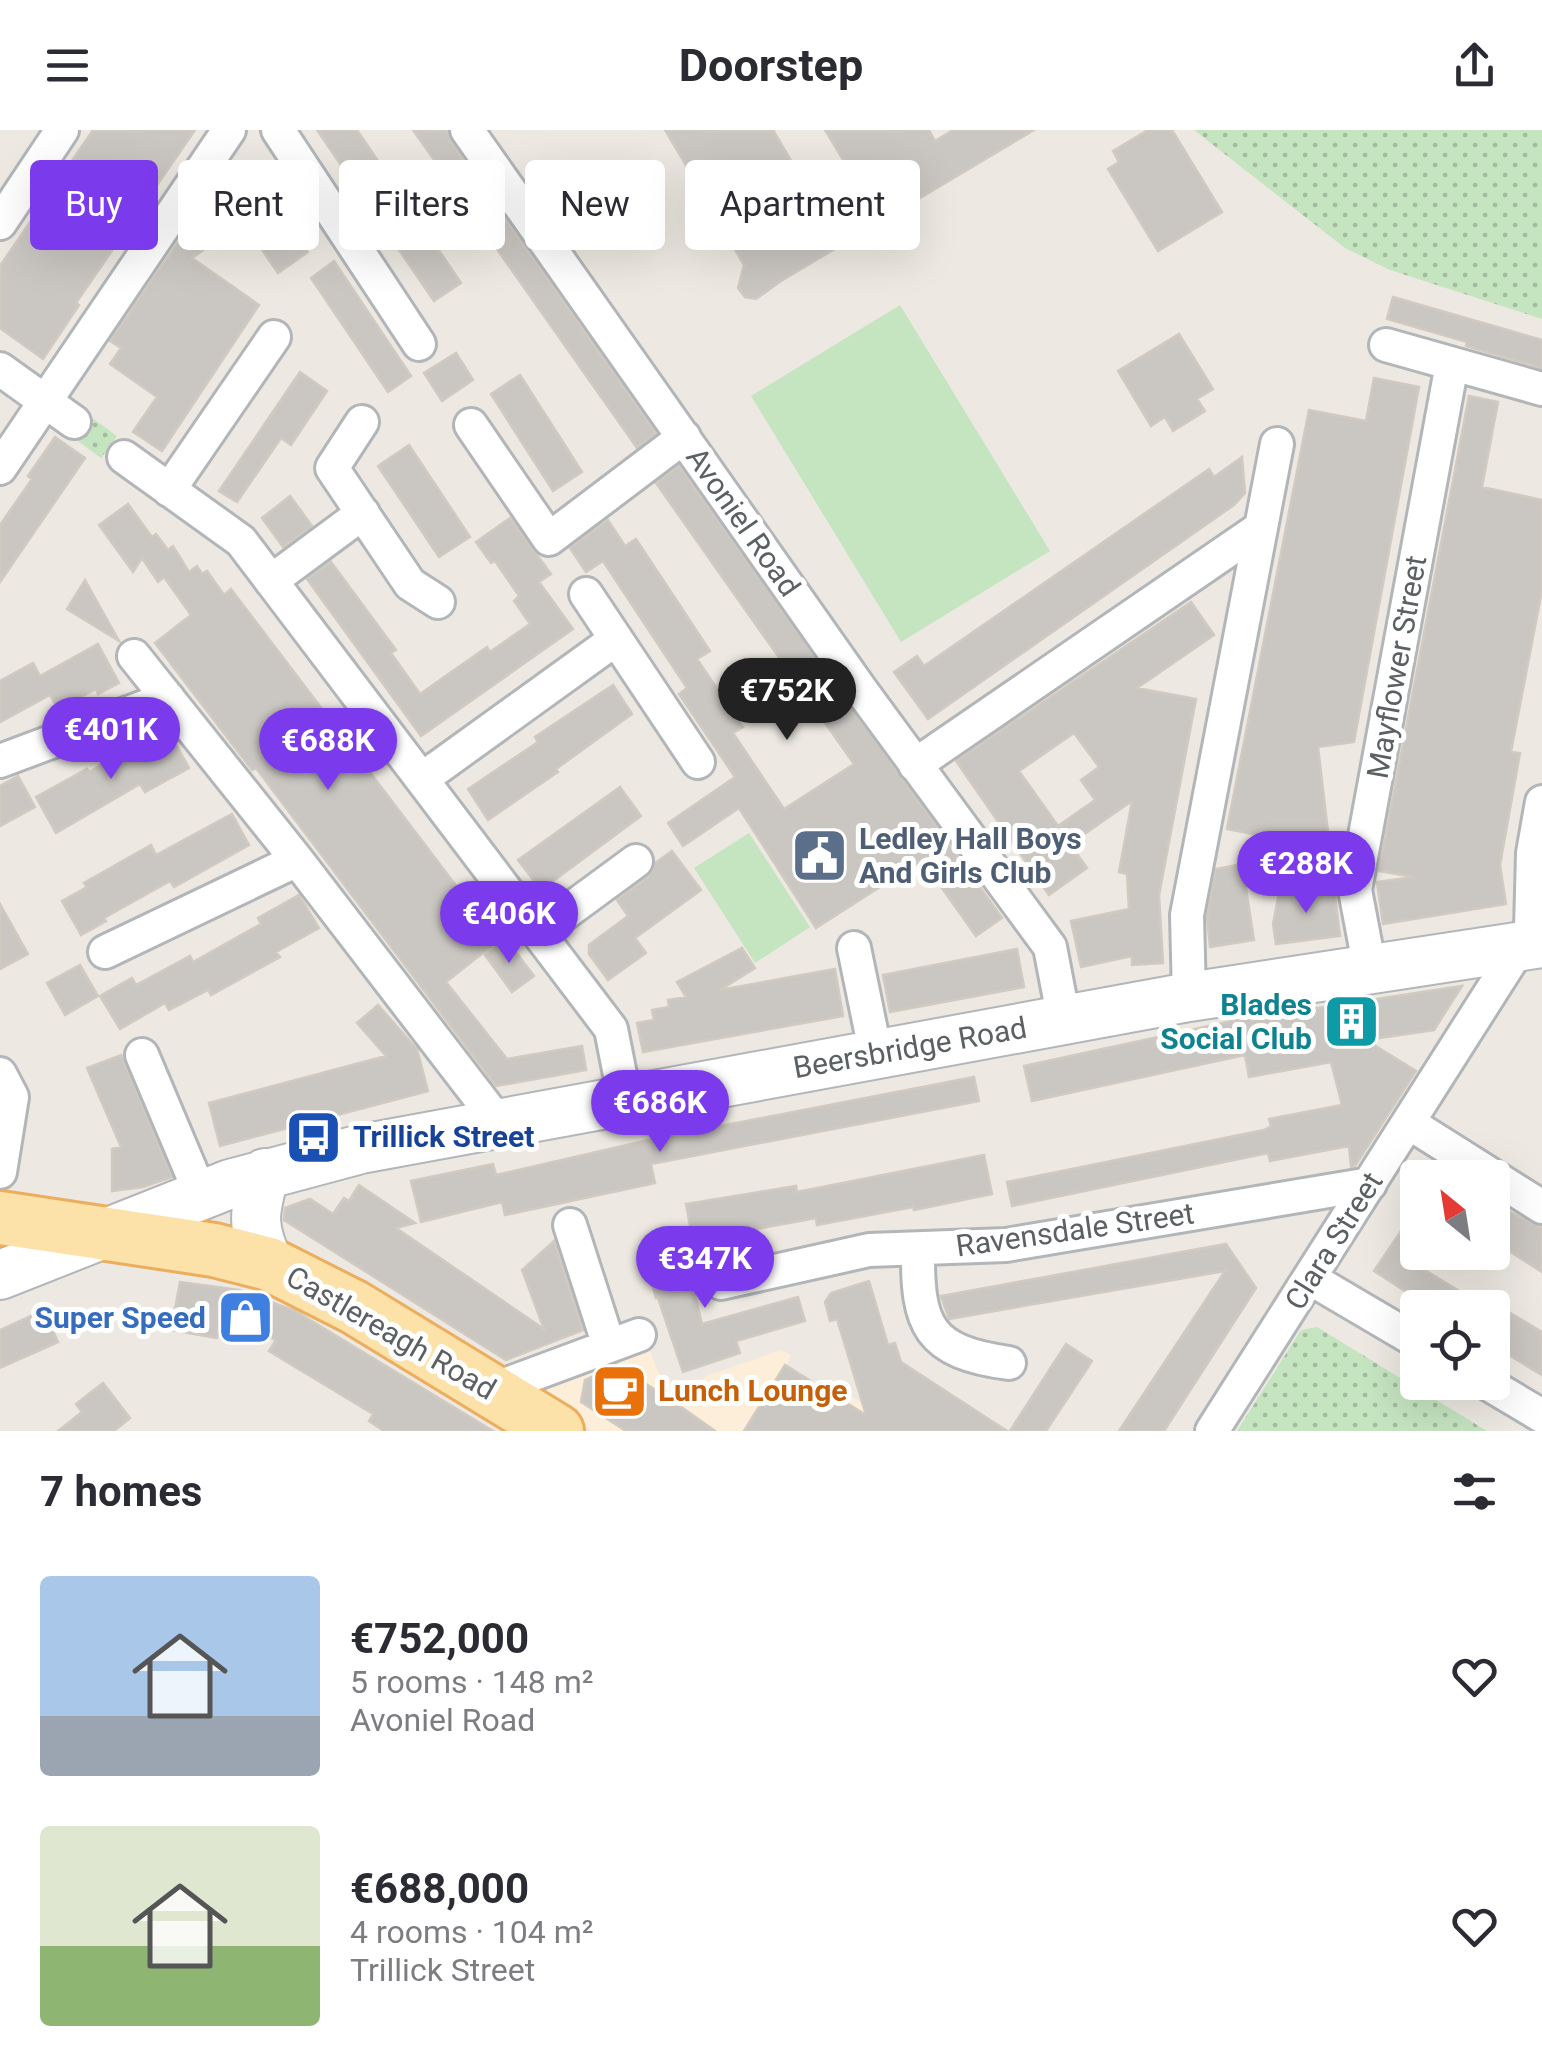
<!DOCTYPE html>
<meta charset="utf-8">
<style>
body{margin:0;font-family:Roboto,sans-serif;background:#f7f7f7;color:#2b2b33;height:100vh;display:flex;flex-direction:column;font-size:38px;white-space:nowrap}
*{box-sizing:border-box;margin:0}
p{font-size:32px;color:#7c7c81}
.icon{flex:none;width:55px;height:55px;fill:none;stroke:currentColor;stroke-width:2;stroke-linecap:round;stroke-linejoin:round}
.map{position:relative;height:1301px;overflow:hidden}
.sheet{display:flex;flex-direction:column;background:#fff;flex:1}
.sheet>*{flex:none}
.guide{position:absolute;left:30px;top:30px;width:1000px;height:90px;display:flex;gap:20px}
.needle{width:65px;rotate:330deg}
.fabs{position:absolute;left:1400px;top:1030px;display:grid;gap:20px}
.fabs a{display:grid;place-items:center;width:110px;height:110px;border-radius:10px;background:#fff;box-shadow:0 10px 40px #0002;font-size:50px}
.price{position:absolute;translate:-50% -85px;padding:0 22px;border-radius:35px;background:#7c3aed;color:#fff;font-size:32px;line-height:65px;filter:drop-shadow(0 2px 5px #0008)}
.price::after{content:'';position:absolute;left:50%;top:60px;width:30px;height:22px;margin-left:-15px;background:inherit;clip-path:polygon(0 0,100% 0,50% 100%)}
.price.selected{background:#222;color:#fff}
ul{padding:0;list-style:none}
li{display:flex;align-items:center;gap:30px;height:250px;padding:0 40px}
li span{display:grid;place-items:center;flex:none;width:280px;height:200px;border-radius:10px;color:#555}
li>.icon{margin-inline-start:auto}
span .icon{width:120px;height:120px;fill:#fffc;stroke-width:1}
li b{font-size:42px}
h2{display:flex;justify-content:space-between;align-items:center;height:120px;padding:0 40px;font-size:42px}
.chip{padding:0 35px;border-radius:10px;background:#fff;box-shadow:0 10px 40px #0002;font-size:35px;line-height:90px}
.chip.selected{background:#7c3aed;color:#fff}
header{display:flex;justify-content:space-between;align-items:center;height:130px;padding:0 40px;background:#fff;font-size:45px;font-weight:700}
.map>svg:first-child{display:block}
.commercial{fill:#fceed8}
.grass{fill:url(#grass-dots)}
.pitch{fill:#c5e4c0}
.building{fill:#cac6c2;stroke:#d1cac1;stroke-width:2.5;fill-rule:evenodd}
.lines{fill:none;stroke-linecap:round;stroke-linejoin:round}
.minor-casing{stroke:#b3b6b9;stroke-width:38}
.secondary-casing{stroke:#b2b6ba;stroke-width:52}
.primary-casing{stroke:#ecad5d;stroke-width:58}
.minor{stroke:#fff;stroke-width:32}
.secondary{stroke:#fff;stroke-width:48}
.primary{stroke:#fce1a9;stroke-width:52}
.labels{text-anchor:middle;stroke-width:10;stroke-linejoin:round;paint-order:stroke}
.street-label{font-size:30px;fill:#5b6063;stroke:#fff}
.service-label{font-size:30px;font-weight:bold;fill:#4e5e75;stroke:#fff;text-anchor:start}
.culture-label{font-size:30px;font-weight:bold;fill:#0d838f;stroke:#fff;text-anchor:end}
.transit-label{font-size:30px;font-weight:bold;fill:#164399;stroke:#fff;text-anchor:start}
.shop-label{font-size:30px;font-weight:bold;fill:#366cbe;stroke:#fff;text-anchor:end}
.food-label{font-size:30px;font-weight:bold;fill:#c56008;stroke:#fff;text-anchor:start}
</style>
<header><svg class="icon" aria-label="menu" viewBox="0 0 24 24"><path d="M4 6h16M4 12h16M4 18h16"/></svg>Doorstep<svg class="icon" aria-label="share" viewBox="0 0 24 24"><path d="M12 15V3M7 8l5-5 5 5M5 13v7h14v-7"/></svg></header>
<div class="map">
<svg width="1542" height="1301" viewBox="0 0 1542 1301">
<defs>
<pattern id="grass-dots" width="8" height="8" patternUnits="userSpaceOnUse" patternTransform="scale(2.5)"><rect width="8" height="8" fill="#c5e4c0"/><path d="M2 2h.1M6 6h.1" fill="none" stroke="#a3bca0" stroke-width="1.8" stroke-linecap="round"/></pattern>
</defs>
<rect width="100%" height="100%" fill="#ede9e2"/>
<!-- commercial -->
<path class="commercial" d="M649,1218L659,1244L689,1263L706,1246L781,1220L791,1225L786,1236L835,1266L849,1272L853,1267L907,1301H592L533,1264Z"/>
<!-- grass -->
<path class="grass" d="M1194,0H1542V189L1390,140L1345,118Z
M87,284L117,306L101,328L71,306Z
M1317,1197L1487,1301H1237L1301,1200Z"/>
<!-- pitch -->
<path class="pitch" d="M900,175L1050,421L901,512L751,266Z
M749,703L810,797L755,833L694,738Z"/>
<!-- building -->
<path class="building" d="M93,0H195L76,173L79,175L43,229L0,198V136Z
M317,0H357L461,153L434,171Z
M413,0H447L451,12L656,303L637,318Z
M665,0H773L820,80L859,56L825,0H929L935,11L953,0H1034L781,151L756,169L745,167L738,158L744,135L716,87L744,70L721,31L693,47Z
M1148,0H1172L1222,82L1158,121L1108,39L1119,32L1113,21Z
M261,42L288,82L283,85L308,122L278,143L243,92L192,128L259,175L162,321L133,302L157,267L110,234L121,218L110,211L203,76L229,57L233,62Z
M334,131L411,246L388,262L311,148Z
M1393,167L1542,210V238L1466,216L1467,212L1387,189Z
M1179,204L1213,259L1197,269L1205,281L1173,301L1165,287L1151,296L1118,241Z
M456,223L473,250L442,271L424,243Z
M300,242L327,261L291,315L281,308L237,372L219,361Z
M520,245L582,342L553,361L491,264Z
M1374,248L1419,257L1354,612L1318,617L1330,719L1227,699L1309,280L1366,291Z
M1469,266L1498,272L1482,357L1542,370V460L1511,622L1520,623L1500,735L1506,774L1383,794L1377,752L1414,747L1379,741Z
M55,307L85,328L0,452V395L32,349L28,346Z
M409,315L470,407L439,427L378,336Z
M1242,327L1245,363L1234,375L928,589L894,542L917,526L924,536L1209,339L1214,347Z
M679,336L1002,788L976,806L922,730L816,798L739,678L683,716L668,693L735,647L679,564L687,558L603,431L586,442L570,418L608,390L625,416L636,409L710,521L697,529L743,597L733,603L784,679L854,634L656,353Z
M290,366L312,396L283,417L262,388Z
M128,374L152,407L156,404L168,420L173,416L189,442L197,436L202,444L207,441L224,465L231,459L498,811L446,852L507,929L582,916L586,940L496,956L256,638L252,640L155,513L191,485L164,447L158,452L142,428L133,442L99,395Z
M510,388L551,444L539,452L573,499L421,606L307,449L331,432L396,520L391,523L420,564L487,517L490,522L530,494L514,471L519,466L495,431L491,433L476,412Z
M85,450L119,511L67,479Z
M1191,472L1214,505L1137,558L1196,569L1159,765L1163,833L1132,835V826L1081,837L1071,791L1129,779L1127,744L1119,742L1132,671L1070,714L1087,738L1049,765L956,631ZM1074,603L1099,637L1081,650L1095,670L1058,696L1019,641Z
M98,514L119,553L98,564L96,559L58,579L50,565L0,592V551L33,533L40,546Z
M613,555L632,584L556,639L558,642L488,690L468,659L538,612L535,607Z
M170,604L189,638L145,662L140,654L56,703L36,667L87,639L89,642L124,623L126,628Z
M18,646L35,677L0,696V656Z
M620,657L641,686L541,760L518,730Z
M232,684L249,715L174,757L170,751L104,788L106,791L81,805L62,771L87,757L84,753L151,715L156,725Z
M672,721L701,760L635,808L646,823L608,850L589,824V815L628,786L617,770L648,747L655,733Z
M1242,734L1254,810L1210,817L1207,787L1216,739Z
M1334,757L1340,806L1276,814L1273,794L1279,763Z
M299,765L319,798L276,822L280,827L211,865L208,860L169,880L165,873L120,899L100,866L132,848L136,855L190,826L193,832L261,794L258,788Z
M0,774L28,824L0,839Z
M506,809L534,846L512,862L485,825Z
M742,818L755,838L720,860L835,839L843,886L643,922L637,893L654,890L652,880L669,877L668,870L686,867L677,852Z
M1017,819L1024,857L890,882L883,845Z
M80,835L98,866L65,885L47,853Z
M1462,856L1434,900L1366,910L1416,941L1355,1036L1351,1037L1349,1016L1270,1031L1268,1023L1012,1076L1007,1052L1264,1000L1271,996L1269,989L1342,975L1331,932L1249,947L1245,925L1032,971L1024,936L1232,891Z
M378,875L417,919L428,961L220,1016L209,973L386,926L357,893Z
M121,925L172,1047L143,1057L112,1061V1019L121,1017L87,938Z
M974,947L979,971L651,1034L655,1053L505,1085L502,1072L421,1092L411,1051L493,1034L496,1045L653,1009Z
M984,1025L992,1064L914,1080L913,1077L817,1095L816,1088L740,1102L739,1097L692,1106L686,1074L796,1056L797,1062Z
M359,1055L415,1093L396,1098L544,1199L522,1140L554,1111L583,1200L506,1230L284,1090L285,1078L310,1069L333,1084L344,1068L349,1071Z
M1492,1073L1542,1098V1142L1492,1110Z
M1418,1076V1122H1427L1418,1136L1487,1178H1431L1374,1141Z
M680,1106L702,1194L798,1167L805,1191L736,1211L740,1223L683,1242L658,1168H656L642,1115Z
M1226,1114L1256,1158L1164,1301H1119L1225,1141L949,1189L941,1166Z
M869,1151L888,1215L895,1213L901,1232L1007,1301H744L785,1235L866,1285L837,1189L830,1191L825,1172L831,1163Z
M180,1152L239,1160L295,1181L493,1301H384L369,1291L373,1284L269,1221L276,1210L221,1187L217,1208L171,1200Z
M1492,1172L1542,1202V1245L1492,1215Z
M44,1180L58,1212L0,1238V1200Z
M1066,1214L1092,1231L1046,1301H1010Z
M617,1235L677,1274L715,1301H626L581,1272L585,1250Z
M103,1253L130,1288L114,1301H58L82,1282L76,1274Z"/>
<g class="lines">
<defs>
<path id="minor" d="M278,0L419,214
M467,0L861,560L1050,817L1064,890
M0,93L62,0
M1386,215L1542,259
M0,239L74,292
M362,292L332,338L410,454L438,472
M471,295L549,409L684,307
M124,327L241,411L611,899L625,970
M0,338L229,0
M169,360L274,207
M271,451L363,383
M586,464L698,632
M134,526L297,730L499,993
M0,631L168,568
M915,635L1259,399
M422,649L616,509
M538,803L636,731
M854,818L876,925
M105,822L297,730
M1370,839L1355,760L1452,234
M1189,867L1187,785L1277,314
M142,925L201,1065
M0,944L12,967L0,1042
M1409,993L1542,1077
M570,1095L609,1216
M918,1119C917,1196 928,1222 1009,1233
M1311,1149L1418,1212
M721,1153L869,1120L1006,1115L1370,1054
M1485,1252L1542,1286
M491,1260L639,1205
M1212,1301L1531,799L1533,723L1542,672"/>
<path id="secondary" d="M265,1043C254,1082 251,1097 269,1134
M0,1145L230,1054L361,1019L1189,867L1542,813"/>
<path id="primary" d="M0,1088L214,1120L269,1134L354,1177L557,1301"/>
</defs>
<!-- minor casing -->
<use href="#minor" class="minor-casing"/>
<!-- secondary casing -->
<use href="#secondary" class="secondary-casing"/>
<!-- primary casing -->
<use href="#primary" class="primary-casing"/>
<!-- minor -->
<use href="#minor" class="minor"/>
<!-- secondary -->
<use href="#secondary" class="secondary"/>
<!-- primary -->
<use href="#primary" class="primary"/>
</g>
<!-- icons -->
<defs>
<symbol id="civic-square" viewBox="-11 -11 22 22"><rect x="-9" y="-9" width="18" height="18" rx="4" fill="#5c6f8a" stroke="#fff"/><path d="M-.6-6.5H3V-4.5H.6V-3L4-1V1h2V6H-6V1h2V-1L-.6-3ZM-1.2 2.5V6h2.4V2.5Z" fill="#fff"/></symbol>
<symbol id="building-square" viewBox="-11 -11 22 22"><rect x="-9" y="-9" width="18" height="18" rx="4" fill="#0f9aa8" stroke="#fff"/><path d="M-4-6H4V6H1V3H-1V6H-4ZM-2.5-4.3h1.7v1.8h-1.7ZM.8-4.3h1.7v1.8H.8ZM-2.5-1h1.7V.8h-1.7ZM.8-1h1.7V.8H.8Z" fill="#fff"/></symbol>
<symbol id="bus-square" viewBox="-11 -11 22 22"><rect x="-9" y="-9" width="18" height="18" rx="4" fill="#1a4fb4" stroke="#fff"/><path d="M-5-6H5V4H4V6H2V4H-2V6H-4V4H-5ZM-3.5-4V0h7V-4ZM-3.5 1.2v1.5H-2V1.2ZM2 1.2v1.5H3.5V1.2Z" fill="#fff"/></symbol>
<symbol id="shop-square" viewBox="-11 -11 22 22"><rect x="-9" y="-9" width="18" height="18" rx="4" fill="#3f7fe0" stroke="#fff"/><path d="M-5-2.5h2.3a2.7 3.5 0 0 1 5.4 0H5L5.5 6h-11ZM-1.5-2.5h3a1.5 2.3 0 0 0-3 0Z" fill="#fff"/></symbol>
<symbol id="cafe-square" viewBox="-11 -11 22 22"><rect x="-9" y="-9" width="18" height="18" rx="4" fill="#e8710a" stroke="#fff"/><path d="M-5.5-4.5H6V0H3Q3 3.5 0 3.5H-2.5Q-5.5 3.5-5.5 0ZM3-3.2v2h1.7v-2ZM-6 4.5H4V6H-6Z" fill="#fff"/></symbol>
</defs>
<g fill-rule="evenodd">
<use href="#civic-square" x="788" y="694" width="63" height="63"/>
<use href="#building-square" x="1320" y="860" width="63" height="63"/>
<use href="#bus-square" x="282" y="976" width="63" height="63"/>
<use href="#shop-square" x="214" y="1156" width="63" height="63"/>
<use href="#cafe-square" x="588" y="1230" width="63" height="63"/>
</g>
<g class="labels">
<!-- street labels -->
<g class="street-label">
<text transform="translate(743 392) rotate(55)" y="10">Avoniel Road</text>
<text transform="translate(1397 537) rotate(-80)" y="10">Mayflower Street</text>
<text transform="translate(910 918) rotate(-10)" y="10">Beersbridge Road</text>
<text transform="translate(1075 1100) rotate(-8)" y="10">Ravensdale Street</text>
<text transform="translate(1334 1111) rotate(-58)" y="10">Clara Street</text>
<text transform="translate(391 1203) rotate(30)" y="10">Castlereagh Road</text>
</g>
<!-- service labels -->
<g class="service-label">
<text x="859" y="719">Ledley Hall Boys<tspan x="859" dy="34">And Girls Club</tspan></text>
</g>
<!-- culture labels -->
<g class="culture-label">
<text x="1312" y="885">Blades<tspan x="1312" dy="34">Social Club</tspan></text>
</g>
<!-- transit labels -->
<g class="transit-label">
<text x="353" y="1017">Trillick Street</text>
</g>
<!-- shop labels -->
<g class="shop-label">
<text x="206" y="1198">Super Speed</text>
</g>
<!-- food labels -->
<g class="food-label">
<text x="658" y="1271">Lunch Lounge</text>
</g>
</g>
</svg>
<div class="fabs">
<a><svg class="needle" viewBox="-14 -14 28 28"><path d="M0-13l5 13h-10z" fill="#e53935"/><path d="M0 13l5-13h-10z" fill="#7c7c81"/></svg></a>
<a><svg class="icon" aria-label="locate" viewBox="0 0 24 24"><circle cx="12" cy="12" r="6"/><path d="M12 2v4M12 18v4M2 12h4M18 12h4"/></svg></a>
</div>
<b class="price selected" style="left:787px;top:613px">€752K</b>
<b class="price" style="left:111px;top:652px">€401K</b>
<b class="price" style="left:328px;top:663px">€688K</b>
<b class="price" style="left:1306px;top:786px">€288K</b>
<b class="price" style="left:509px;top:836px">€406K</b>
<b class="price" style="left:660px;top:1025px">€686K</b>
<b class="price" style="left:705px;top:1181px">€347K</b>
<div class="guide">
<a class="chip selected">Buy</a>
<a class="chip">Rent</a>
<a class="chip">Filters</a>
<a class="chip">New</a>
<a class="chip">Apartment</a>
</div>
</div>
<section class="sheet">
<h2>7 homes<svg class="icon" aria-label="filters" viewBox="0 0 24 24"><path d="M4 7h16M4 17h16"/><circle cx="9" cy="7" r="2"/><circle cx="15" cy="17" r="2"/></svg></h2>
<ul>
<li><span style="background:linear-gradient(#a9c7e8 70%,#9aa5b1 0)"><svg class="icon" aria-label="home" viewBox="0 0 24 24"><path d="M3 11l9-7 9 7M6 9v11h12V9"/></svg></span><div><b>€752,000</b><p>5 rooms · 148 m²</p><p>Avoniel Road</p></div><svg class="icon" aria-label="heart" viewBox="0 0 24 24"><path d="M12 20l-8-8c-3-5 5-10 8-4 3-6 11-1 8 4z"/></svg></li>
<li><span style="background:linear-gradient(#dfe7d0 60%,#8fb573 0)"><svg class="icon" aria-label="home" viewBox="0 0 24 24"><path d="M3 11l9-7 9 7M6 9v11h12V9"/></svg></span><div><b>€688,000</b><p>4 rooms · 104 m²</p><p>Trillick Street</p></div><svg class="icon" aria-label="heart" viewBox="0 0 24 24"><path d="M12 20l-8-8c-3-5 5-10 8-4 3-6 11-1 8 4z"/></svg></li>
</ul>
</section>
